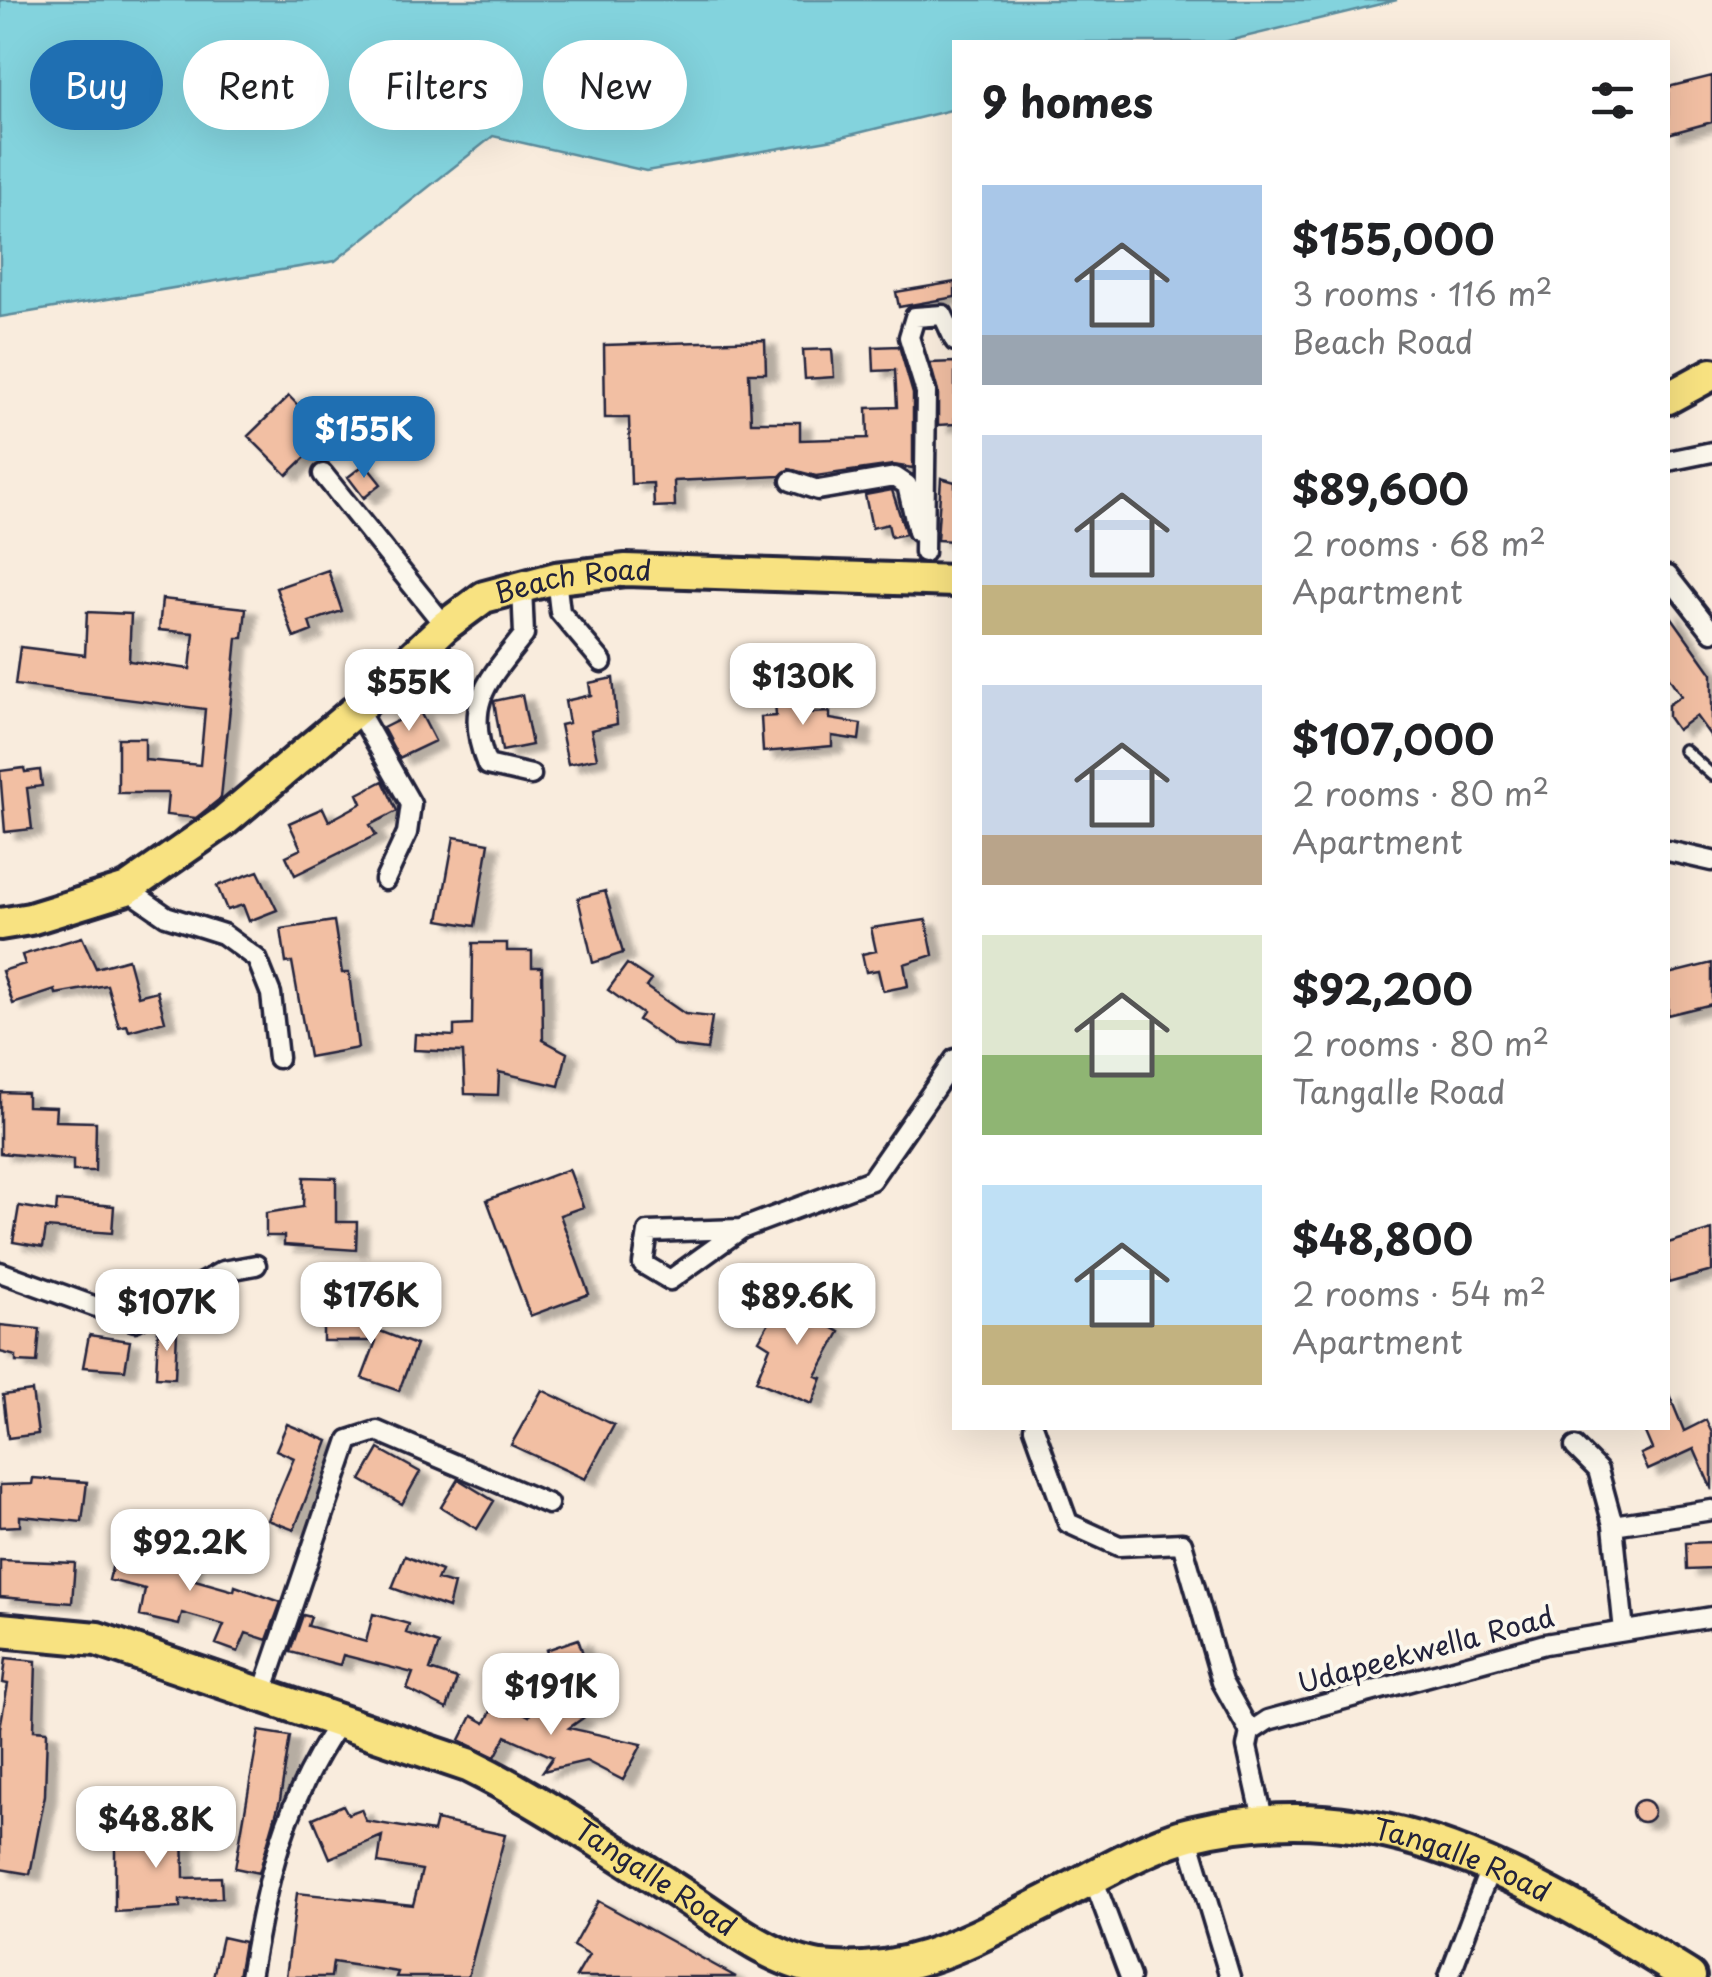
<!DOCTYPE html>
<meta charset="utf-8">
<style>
body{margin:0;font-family:"Playpen Sans",sans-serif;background:#f6f6f6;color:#202124;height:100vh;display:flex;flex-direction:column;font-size:38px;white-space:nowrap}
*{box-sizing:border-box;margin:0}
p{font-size:32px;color:#757577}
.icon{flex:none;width:55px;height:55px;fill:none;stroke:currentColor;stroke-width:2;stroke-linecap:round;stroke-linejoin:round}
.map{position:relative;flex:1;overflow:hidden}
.panel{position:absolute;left:952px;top:40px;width:718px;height:1390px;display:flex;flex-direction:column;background:#fff;border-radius:0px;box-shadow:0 10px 40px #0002}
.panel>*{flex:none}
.banner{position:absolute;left:30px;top:40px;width:772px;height:90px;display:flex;gap:20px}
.price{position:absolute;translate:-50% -85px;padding:0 22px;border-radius:20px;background:#fff;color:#222;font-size:32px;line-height:65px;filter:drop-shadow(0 2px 5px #0008)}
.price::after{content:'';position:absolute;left:50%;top:60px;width:30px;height:22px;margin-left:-15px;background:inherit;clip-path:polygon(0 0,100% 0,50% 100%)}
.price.active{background:#1f6fb2;color:#fff}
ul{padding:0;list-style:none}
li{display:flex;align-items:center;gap:30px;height:250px;padding:0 30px}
li span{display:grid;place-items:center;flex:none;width:280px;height:200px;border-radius:0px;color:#555}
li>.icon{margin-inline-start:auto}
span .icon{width:120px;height:120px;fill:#fffc;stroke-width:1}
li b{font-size:42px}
h2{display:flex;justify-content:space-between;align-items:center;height:120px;padding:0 30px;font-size:42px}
.pill{padding:0 35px;border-radius:45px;background:#fff;box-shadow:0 10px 40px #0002;font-size:35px;line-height:90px}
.pill.active{background:#1f6fb2;color:#fff}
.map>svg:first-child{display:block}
.water{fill:#83d3dd;stroke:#5c8c9c;stroke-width:2.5}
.building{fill:#f2bfa3;stroke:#22223b;stroke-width:2.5;filter:url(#shadow)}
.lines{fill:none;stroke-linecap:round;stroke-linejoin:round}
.lane-casing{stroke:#22223b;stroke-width:16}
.street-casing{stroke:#22223b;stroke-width:25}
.primary-casing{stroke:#22223b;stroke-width:38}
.highway-casing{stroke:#22223b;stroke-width:40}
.lane{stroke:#fbf7ec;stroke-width:9}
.street{stroke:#fbf7ec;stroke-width:18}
.primary{stroke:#f8e281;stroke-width:30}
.highway{stroke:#f8e281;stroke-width:32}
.labels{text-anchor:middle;stroke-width:8;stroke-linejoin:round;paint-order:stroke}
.street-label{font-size:28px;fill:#22223b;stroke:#fbf7ec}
</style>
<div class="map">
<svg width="1712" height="1977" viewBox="0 0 1712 1977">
<defs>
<filter id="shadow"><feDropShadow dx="11" dy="6" stdDeviation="2.5" flood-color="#0004"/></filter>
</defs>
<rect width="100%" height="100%" fill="#f9ecdd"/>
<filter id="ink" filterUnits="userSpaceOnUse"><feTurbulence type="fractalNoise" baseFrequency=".01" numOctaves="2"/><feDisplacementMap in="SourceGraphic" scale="20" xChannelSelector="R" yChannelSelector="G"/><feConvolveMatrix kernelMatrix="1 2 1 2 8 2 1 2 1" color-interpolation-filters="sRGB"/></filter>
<g filter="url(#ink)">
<!-- water -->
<path class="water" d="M0,0H1397L1224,42H955V109L834,139L646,171L493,136L335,261L0,317Z"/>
<!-- building -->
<path class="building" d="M1712,76V122L1668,134V87Z
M955,282V297L899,307L896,292Z
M765,340L766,373H749L751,422H800V440L868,438L867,408L897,407L895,370L874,371L873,347L899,346L913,394V468L893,465L816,476L789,469L780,476L674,481L675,506L654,507L653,483L631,484L629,418H605L604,345Z
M832,349L834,377L805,379L803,350Z
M955,362V424L938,425V392L930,363Z
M289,396L311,419L305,425L321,442L287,475L248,436Z
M365,464L381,484L364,498L348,477Z
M941,478L955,482V541L937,540Z
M892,490L906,534L891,537L888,524L872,528L865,495Z
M328,570L342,611L309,622L312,631L294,638L276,588Z
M162,599L246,608L243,638H237L221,798L196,818L166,815L168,793H118V738H145V760L200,765L205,709L15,685L20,647L85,655L87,612L131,614L129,661L190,669L194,633L159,630Z
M1668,612L1712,674V738L1696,716L1677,730L1668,717V705L1681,696L1668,676Z
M613,678L617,724L591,730L597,758L568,764L560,725L569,723L565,701L591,695L589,683Z
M522,695L532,745L502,751L494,701Z
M809,698L810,713L830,712V719L861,724L859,740L832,736V746L763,752L761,717L776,716L775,700Z
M419,710L435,741L399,758L383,728Z
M24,768L25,772L40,770L42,786L27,788L32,829L5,832L0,771Z
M383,781L397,811L370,825L376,835L295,875L286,856L301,849L289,823L323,808L329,821L362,803L358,794Z
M454,837L489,843L475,926L439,920Z
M258,871L277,910L249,921L243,905L227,910L217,886Z
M605,891L623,953L593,963L578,898Z
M926,920L933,955L904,964L908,986L883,991L878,970L866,972L862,954L876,951L871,928Z
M334,921L342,973H349L358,1048L309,1057L292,962L286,963L281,929Z
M82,937L96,968L128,959L138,996L157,991L165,1021L129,1031L127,1025L119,1027L107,985L56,994L55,990L13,1004L2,971L25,964L22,955Z
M473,943H507V951H532V967H542L543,1040L567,1053L559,1086L499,1072L498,1095L465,1094L463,1052L414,1050L415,1034L454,1036V1026L472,1025Z
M1712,963V1004L1668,1015V974Z
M627,964L651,980L646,987L685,1014L712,1017L707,1050L676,1046L638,1020L642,1014L608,990Z
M0,1092L27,1093V1106L56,1107L55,1121L96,1122L95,1171H73V1160L0,1153Z
M569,1169L583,1207L560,1215L589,1294L530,1316L487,1200Z
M304,1177L336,1178V1222H357L356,1250L284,1245V1236H266V1213L303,1207Z
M57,1201L114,1206L112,1233L46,1228L43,1247L13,1242L19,1206L56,1212Z
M1712,1230V1271L1668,1283V1243Z
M816,1287L830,1295L816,1318L840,1332L816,1376L822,1378L812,1404L756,1381L770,1347L759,1340L782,1299L802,1310Z
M323,1310H359V1323L416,1345L399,1391L362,1378L376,1341H323Z
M0,1325L40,1329L37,1363L16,1362V1356L0,1352Z
M158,1330H177L175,1378L156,1377Z
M89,1335L130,1341L125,1370L83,1367Z
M542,1390L614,1425L585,1479L511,1445Z
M32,1391L38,1434L8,1438L3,1395Z
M1668,1392L1684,1431L1706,1420L1712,1433V1490L1694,1449L1648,1470L1641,1454L1652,1449L1643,1428H1668Z
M287,1424L328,1441L294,1530L268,1520L294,1458L276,1450Z
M379,1449L420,1472L402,1504L361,1480Z
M33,1478L87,1482L82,1522L20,1516V1526L0,1527V1485L32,1484Z
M458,1479L494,1501L477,1529L441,1507Z
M121,1531L150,1538L147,1553L191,1560L188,1578L234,1591L235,1586L281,1602L267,1640L246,1633L238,1652L216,1644L224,1625L182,1613L179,1625L140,1616L145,1589L109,1580Z
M1712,1542V1568L1687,1569L1686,1543Z
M405,1556L441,1571L437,1580L454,1584L448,1608L392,1588Z
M0,1560L75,1563L72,1603L0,1597Z
M373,1614L409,1624L406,1633L439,1644L430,1670L457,1679L447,1709L407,1689L413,1673L343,1655L340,1665L290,1652L303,1615L311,1617L308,1626L366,1642Z
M578,1639L589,1671L557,1682L546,1650Z
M6,1658L36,1661L34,1730L47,1731L45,1795L30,1874L0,1869V1728L8,1684L3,1683Z
M537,1698L583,1718L569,1728L642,1744L623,1780L586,1761L543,1771L553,1757L506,1736L495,1757L460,1740L472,1716L485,1723L497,1699L529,1716Z
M259,1731L290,1736L280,1800L259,1873L235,1868Z
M1632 1811a11 11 0 1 1 22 0a11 11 0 1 1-22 0Z
M343,1805L348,1814L361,1809L366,1821L433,1832L436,1820L505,1835L468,1977H396L398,1972L333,1962L331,1977H286L297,1893L413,1905L422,1870L378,1863L382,1836L330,1858L313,1818Z
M183,1826L184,1878L221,1877L222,1898L180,1900V1908L115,1912V1828Z
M598,1901L736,1977H576L589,1955L573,1946Z
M222,1937L244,1942L238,1977H213Z"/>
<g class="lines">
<defs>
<path id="lane" d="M1684,750L1712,775"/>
<path id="street" d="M1668,461L1712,452
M323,474L445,626
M791,481L818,490L895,477L907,485L918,532
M924,552L926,392L909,337L915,317L943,315L955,341
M1668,576L1712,632
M556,578L560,612L602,662
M522,587L524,635C487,681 463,704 487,765L531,775
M357,709L411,804L407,833L385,880
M1668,851L1712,861
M127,889L166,916L223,934L257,959L271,994L278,1058
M741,1229L648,1232L643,1264L670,1280L741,1229L871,1180L955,1059
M0,1272L135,1321L223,1271L256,1265
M1034,1428L1068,1523L1119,1546L1182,1543L1222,1682L1250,1732
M1575,1447L1598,1470L1613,1525L1624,1631
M1613,1525L1712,1510
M262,1695L349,1440L377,1431L548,1504
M1264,1823L1247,1747L1250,1732L1268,1720L1545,1644L1712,1617
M1187,1834L1230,1977
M1093,1878L1130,1977
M250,1977C267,1880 283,1803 340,1721
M1449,1977L1492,1863"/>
<g id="primary">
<path d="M1668,398L1712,374"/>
<path id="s1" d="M0,924L30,919L127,889L223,822L357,709L445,626L484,597L556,578L626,570L955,581"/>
</g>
<g id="highway">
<path id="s2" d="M0,1630L97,1639L468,1765C545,1803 615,1852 687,1898C726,1924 773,1961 820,1968C908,1977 965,1943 1040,1905C1082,1884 1146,1845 1190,1834C1384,1786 1532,1880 1689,1977"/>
</g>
</defs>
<!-- lane casing -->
<use href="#lane" class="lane-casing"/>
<!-- street casing -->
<use href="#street" class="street-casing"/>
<!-- primary casing -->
<use href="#primary" class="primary-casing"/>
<!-- highway casing -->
<use href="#highway" class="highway-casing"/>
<!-- lane -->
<use href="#lane" class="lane"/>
<!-- street -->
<use href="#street" class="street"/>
<!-- primary -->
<use href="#primary" class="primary"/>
<!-- highway -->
<use href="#highway" class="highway"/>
</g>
</g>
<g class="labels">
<!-- street labels -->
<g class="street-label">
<text dy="10" stroke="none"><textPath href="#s1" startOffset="685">Beach Road</textPath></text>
<text transform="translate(1426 1650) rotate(-15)" y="10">Udapeekwella Road</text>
<text dy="10" stroke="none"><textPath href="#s2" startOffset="1575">Tangalle Road</textPath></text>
<text dy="10" stroke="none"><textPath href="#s2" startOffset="708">Tangalle Road</textPath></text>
</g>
</g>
</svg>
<b class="price active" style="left:364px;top:481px">$155K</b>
<b class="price" style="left:803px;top:728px">$130K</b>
<b class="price" style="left:409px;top:734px">$55K</b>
<b class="price" style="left:371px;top:1347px">$176K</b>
<b class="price" style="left:797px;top:1348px">$89.6K</b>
<b class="price" style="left:167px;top:1354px">$107K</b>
<b class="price" style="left:190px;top:1594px">$92.2K</b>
<b class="price" style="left:551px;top:1738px">$191K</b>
<b class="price" style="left:156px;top:1871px">$48.8K</b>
<div class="banner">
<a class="pill active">Buy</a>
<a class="pill">Rent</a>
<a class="pill">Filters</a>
<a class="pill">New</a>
</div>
<section class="panel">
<h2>9 homes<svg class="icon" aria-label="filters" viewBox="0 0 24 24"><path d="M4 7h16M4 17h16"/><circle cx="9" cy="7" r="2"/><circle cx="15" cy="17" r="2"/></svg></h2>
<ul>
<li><span style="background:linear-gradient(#a9c7e8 75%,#9aa5b1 0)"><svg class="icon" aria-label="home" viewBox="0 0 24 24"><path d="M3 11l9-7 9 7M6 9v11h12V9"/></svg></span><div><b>$155,000</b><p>3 rooms · 116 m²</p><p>Beach Road</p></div></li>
<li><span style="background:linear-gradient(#c9d6e8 75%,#c2b280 0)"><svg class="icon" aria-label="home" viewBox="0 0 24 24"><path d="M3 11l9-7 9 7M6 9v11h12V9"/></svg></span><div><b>$89,600</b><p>2 rooms · 68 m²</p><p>Apartment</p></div></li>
<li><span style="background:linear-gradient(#c9d6e8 75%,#b9a48a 0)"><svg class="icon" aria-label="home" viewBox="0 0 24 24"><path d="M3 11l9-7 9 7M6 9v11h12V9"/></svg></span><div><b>$107,000</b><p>2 rooms · 80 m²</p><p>Apartment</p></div></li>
<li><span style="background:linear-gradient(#dfe7d0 60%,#8fb573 0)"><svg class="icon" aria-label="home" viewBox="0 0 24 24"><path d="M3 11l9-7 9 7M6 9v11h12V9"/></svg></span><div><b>$92,200</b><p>2 rooms · 80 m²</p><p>Tangalle Road</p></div></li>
<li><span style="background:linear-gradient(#bfe0f5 70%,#c2b280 0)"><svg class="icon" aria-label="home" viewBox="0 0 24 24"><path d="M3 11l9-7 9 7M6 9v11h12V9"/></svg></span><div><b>$48,800</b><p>2 rooms · 54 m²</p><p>Apartment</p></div></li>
</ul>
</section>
</div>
